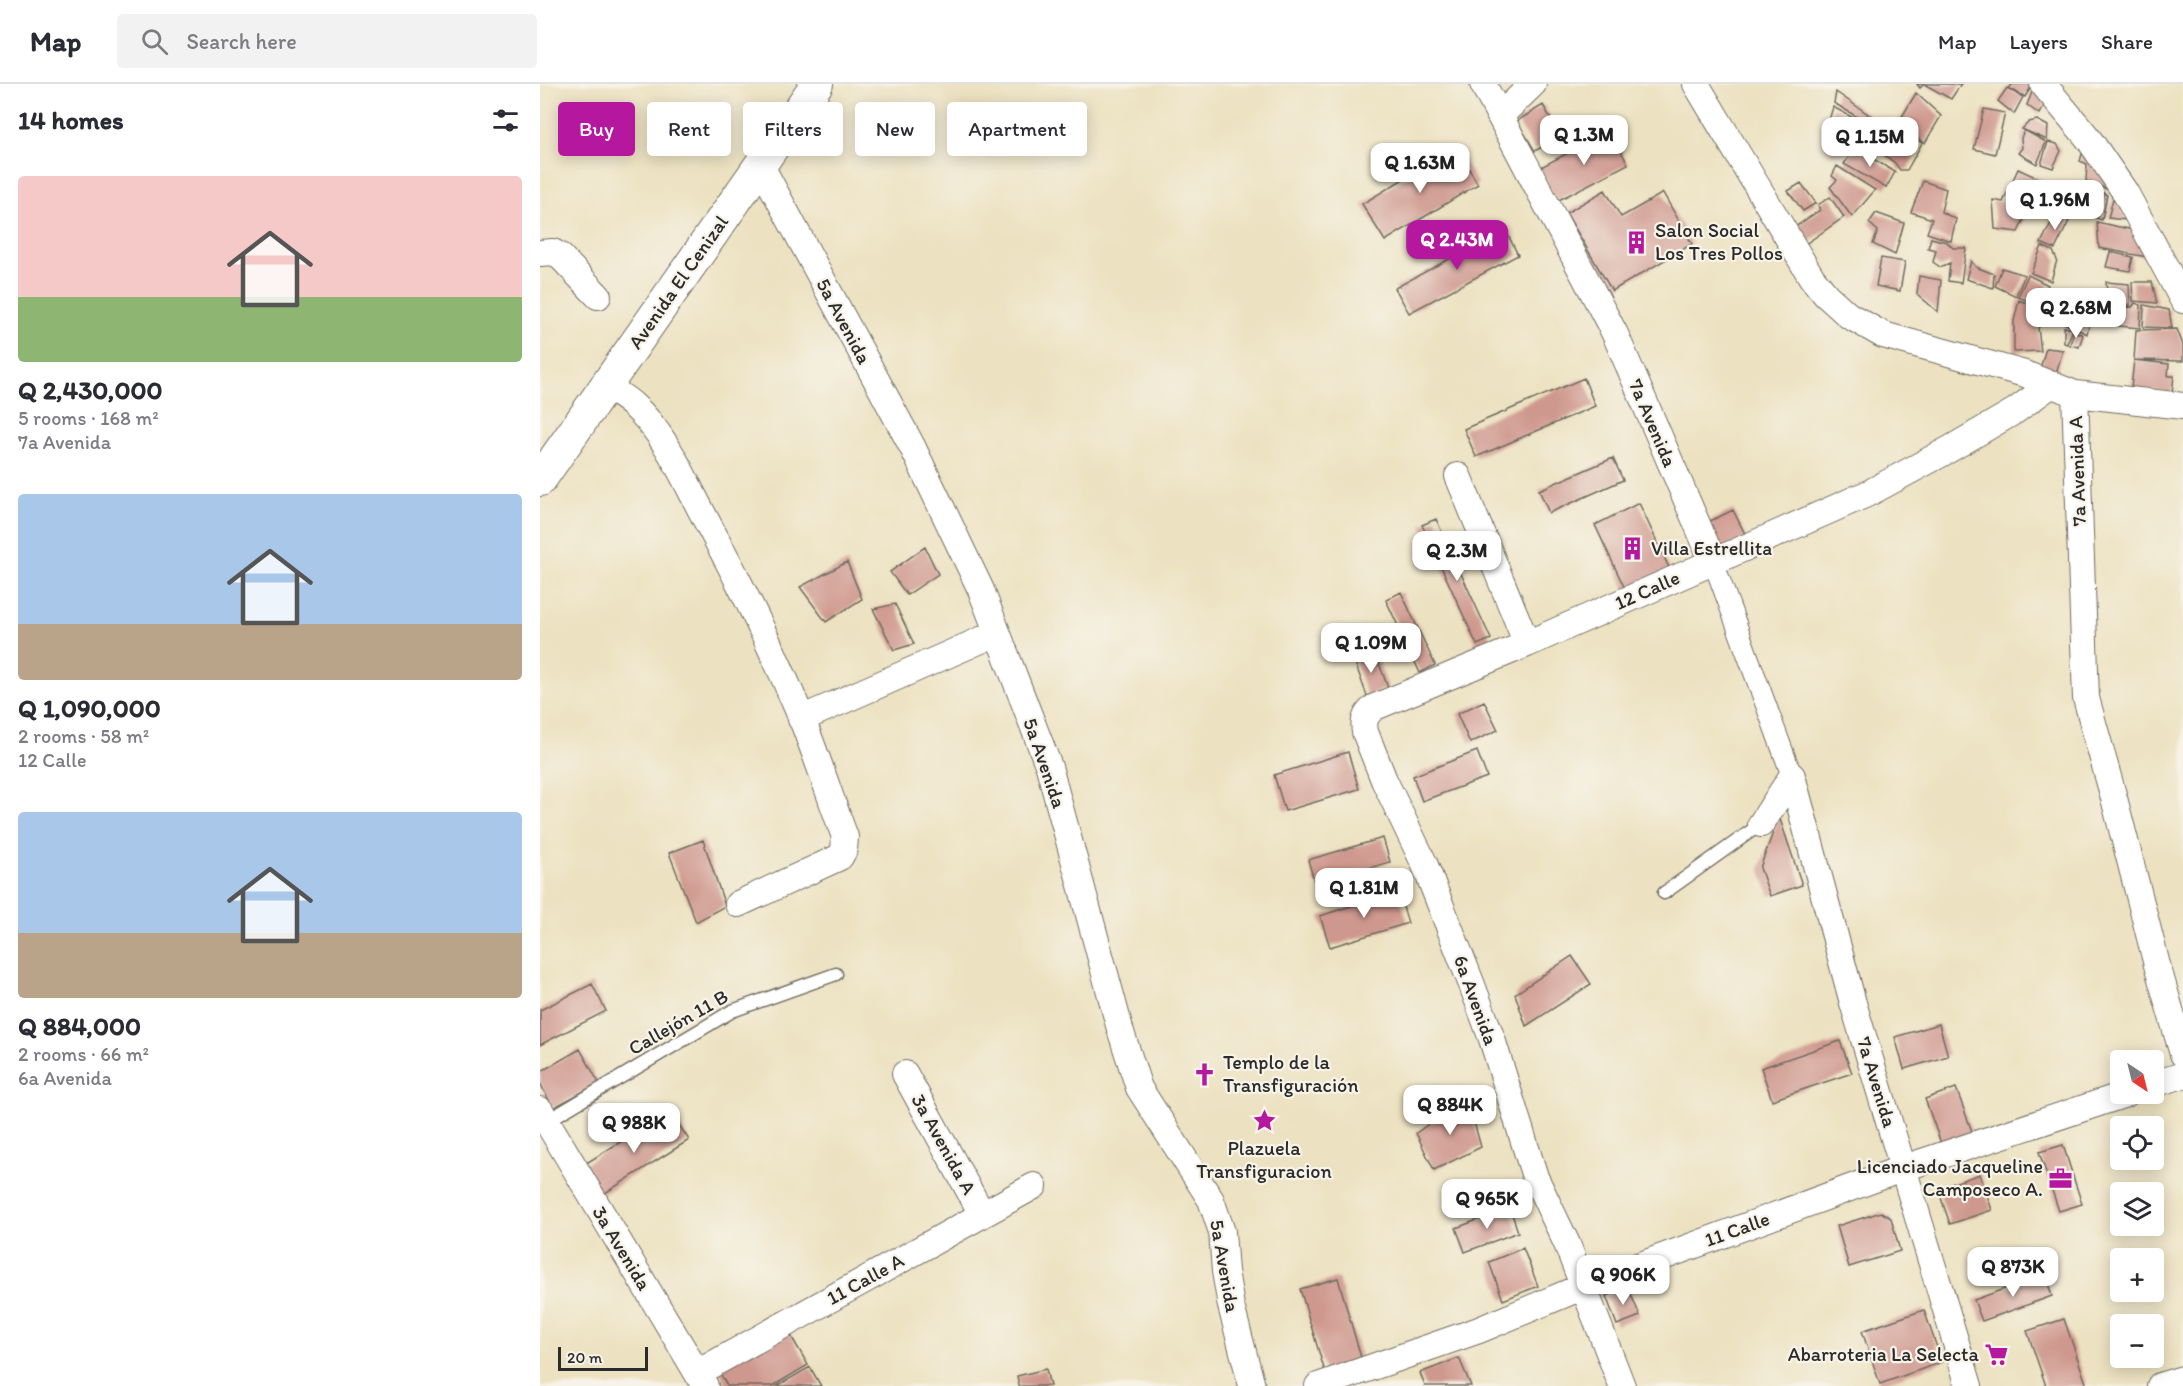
<!DOCTYPE html>
<meta charset="utf-8">
<style>
body{margin:0;font-family:Itim,sans-serif;background:#f2f2f3;color:#2b2b33;height:100vh;display:flex;flex-direction:column;font-size:22px;white-space:nowrap}
*{box-sizing:border-box;margin:0}
p{font-size:20px;color:#7c7c81}
.icon{flex:none;width:33px;height:33px;fill:none;stroke:currentColor;stroke-width:2;stroke-linecap:round;stroke-linejoin:round}
.map{position:relative;flex:1;overflow:hidden}
.side{display:flex;flex-direction:column;background:#fff;width:540px}
.side>*{flex:none}
.banner{position:absolute;left:18px;top:18px;width:570px;height:54px;display:flex;gap:12px}
.needle{width:39px;rotate:145deg}
.fabs{position:absolute;left:1570px;top:966px;display:grid;gap:12px}
.fabs a{display:grid;place-items:center;width:54px;height:54px;border-radius:6px;background:#fff;box-shadow:0 3px 15px #0003;font-size:30px}
.scale{position:absolute;left:18px;bottom:15px;width:90px;box-sizing:border-box;padding-left:6px;border:3px solid #2b2b2b;border-top:0;font-size:16px;line-height:21px;white-space:nowrap;color:#2b2b2b;-webkit-text-stroke:4px #f7f3e8;paint-order:stroke}
.price{position:absolute;translate:-50% -51px;padding:0 14px;border-radius:12px;background:#fff;color:#222;font-size:20px;line-height:39px;filter:drop-shadow(0 2px 3px #0008)}
.price::after{content:'';position:absolute;left:50%;top:36px;width:18px;height:14px;margin-left:-9px;background:inherit;clip-path:polygon(0 0,100% 0,50% 100%)}
.price.selected{background:#b5179e;color:#fff}
ul{padding:0;list-style:none}
li{display:grid;align-content:center;gap:12px;height:318px;padding:0 18px}
li span{display:grid;place-items:center;height:186px;border-radius:6px;color:#555}
li>.icon{margin-inline-start:auto}
span .icon{width:108px;height:108px;fill:#fffc;stroke-width:1}
li b{font-size:26px}
h2{display:flex;justify-content:space-between;align-items:center;height:72px;padding:0 18px;font-size:26px}
.chip{padding:0 21px;border-radius:6px;background:#fff;box-shadow:0 3px 15px #0003;font-size:21px;line-height:54px}
.chip.selected{background:#b5179e;color:#fff}
header{display:flex;align-items:center;gap:36px;box-sizing:border-box;height:84px;padding:0 30px;background:#fff;border-bottom:2px solid #e1e1e2}
header strong{font-size:28px}
nav{display:flex;gap:33px;margin-inline-start:auto;font-size:21px}
.search{width:420px;height:54px;background:#f2f2f3;display:flex;align-items:center;gap:15px;box-sizing:border-box;padding:0 21px;border-radius:6px;color:#7c7c81;font-size:22px}
main{display:flex;flex:1;min-height:0}
.map>svg:first-child{display:block}
.building{fill:#cf988e}
.lines{fill:none;stroke-linecap:round;stroke-linejoin:round}
.service-casing{stroke:#6f6b5f;stroke-width:15}
.pedestrian-casing{stroke:#6f6b5f;stroke-width:22}
.minor-casing{stroke:#6f6b5f;stroke-width:28}
.tertiary-casing{stroke:#6f6b5f;stroke-width:34}
.service{stroke:#fff;stroke-width:12}
.pedestrian{stroke:#fff;stroke-width:20}
.minor{stroke:#fff;stroke-width:26}
.tertiary{stroke:#fff;stroke-width:32}
.labels{text-anchor:middle;stroke-width:4.5;stroke-linejoin:round;paint-order:stroke}
.poi-label{font-size:20px;fill:#2b2b2b;stroke:#f7f3e8;text-anchor:start}
.street-label{font-size:20px;fill:#2b2b2b;stroke:#f7f3e8}
</style>
<header>
<strong>Map</strong>
<div class="search"><svg class="icon" aria-label="search" viewBox="0 0 24 24"><circle cx="10" cy="10" r="6"/><path d="M15 15l6 6"/></svg>Search here</div>
<nav><a>Map</a><a>Layers</a><a>Share</a></nav>
</header>
<main>
<section class="side">
<h2>14 homes<svg class="icon" aria-label="filters" viewBox="0 0 24 24"><path d="M4 7h16M4 17h16"/><circle cx="9" cy="7" r="2"/><circle cx="15" cy="17" r="2"/></svg></h2>
<ul>
<li><span style="background:linear-gradient(#f6c9c9 65%,#8fb573 0)"><svg class="icon" aria-label="home" viewBox="0 0 24 24"><path d="M3 11l9-7 9 7M6 9v11h12V9"/></svg></span><div><b>Q 2,430,000</b><p>5 rooms · 168 m²</p><p>7a Avenida</p></div></li>
<li><span style="background:linear-gradient(#a9c7e8 70%,#b9a48a 0)"><svg class="icon" aria-label="home" viewBox="0 0 24 24"><path d="M3 11l9-7 9 7M6 9v11h12V9"/></svg></span><div><b>Q 1,090,000</b><p>2 rooms · 58 m²</p><p>12 Calle</p></div></li>
<li><span style="background:linear-gradient(#a9c7e8 65%,#b9a48a 0)"><svg class="icon" aria-label="home" viewBox="0 0 24 24"><path d="M3 11l9-7 9 7M6 9v11h12V9"/></svg></span><div><b>Q 884,000</b><p>2 rooms · 66 m²</p><p>6a Avenida</p></div></li>
</ul>
</section>
<div class="map">
<svg width="1643" height="1302" viewBox="0 0 1643 1302">
<rect width="100%" height="100%" fill="#f7f3e8"/>
<filter id="ink" filterUnits="userSpaceOnUse"><feTurbulence type="fractalNoise" baseFrequency=".0167" numOctaves="2"/><feDisplacementMap in="SourceGraphic" scale="12" xChannelSelector="R" yChannelSelector="G"/><feConvolveMatrix kernelMatrix="1 2 1 2 8 2 1 2 1" color-interpolation-filters="sRGB"/></filter>
<filter id="wash" filterUnits="userSpaceOnUse"><feTurbulence type="fractalNoise" baseFrequency=".008" numOctaves="4" result="noise"/><feDisplacementMap in="SourceGraphic" scale="24" xChannelSelector="R" yChannelSelector="G"/><feGaussianBlur stdDeviation="1.35" result="paint"/><feColorMatrix in="noise" values="0 0 0 0 0 0 0 0 0 0 0 0 0 0 0 0 0 1.4 0 .05"/><feComposite in="paint" operator="in"/></filter>
<g filter="url(#wash)">
<rect width="100%" height="100%" fill="#ece1c0"/>
<g id="blocks">
<!-- building -->
<path class="building" d="M1377,0H1421L1411,15L1384,0L1380,4Z
M1473,0H1493L1485,13L1469,4Z
M1495,0L1510,12L1499,30L1487,21Z
M1467,4L1483,13L1474,30L1458,17Z
M1296,8L1328,30L1324,37L1294,19Z
M1376,9L1401,32L1385,59L1357,41Z
M1003,21L1021,52L995,67L977,37Z
M1293,23L1323,39L1306,68L1291,70L1283,56Z
M1444,25L1465,29L1455,70L1434,65Z
M1330,31L1345,40L1348,37L1382,59L1367,86H1360L1355,79L1320,53Z
M1497,36L1508,42L1507,56L1482,45L1489,38Z
M1484,46L1506,58L1497,80L1478,69L1482,64L1481,54Z
M1070,47L1088,80L1017,117L999,84Z
M1508,58L1517,60L1521,67L1513,84L1501,80Z
M1545,60L1572,107L1546,97L1547,80L1540,77Z
M916,63L938,100L845,157L822,120Z
M1315,64L1355,88L1346,104L1304,80Z
M1297,82L1335,106L1312,133L1290,103L1297,96L1292,92Z
M1478,85L1502,96L1478,148L1455,145L1453,116L1463,118Z
M1383,97L1406,105L1401,128L1416,135L1411,157L1387,149L1392,135L1371,128Z
M1540,98L1567,111L1562,136L1533,126Z
M1261,99L1276,119L1263,127L1248,107Z
M1065,106L1081,133L1123,109L1152,160L1072,207L1026,129Z
M1574,111L1587,136L1568,134Z
M1290,113L1304,133L1264,161L1252,145L1280,126L1278,121Z
M1336,129L1364,139L1355,171L1333,160L1338,147L1329,139Z
M1516,129L1529,137L1515,165L1501,159Z
M1557,138L1593,146L1607,173L1559,164Z
M965,145L978,171L869,229L855,204Z
M1391,154L1407,158L1413,164H1426L1421,199L1408,197L1410,179L1400,183L1393,178L1396,166L1388,164Z
M1502,162L1513,167L1517,176L1511,197L1491,189Z
M1570,168L1593,173L1590,187L1566,183Z
M1341,174L1365,178L1360,207L1336,202Z
M1431,177L1436,183L1454,190L1453,204L1426,195Z
M1462,184L1485,191L1476,212L1455,202Z
M1488,191L1508,201L1503,222L1478,213Z
M1379,192L1401,196L1398,228L1377,210Z
M1566,198L1589,200L1590,222H1569Z
M1592,198H1612L1617,219L1593,217Z
M1479,216L1501,224V241L1498,244L1501,267L1474,268V237Z
M1595,219L1601,221L1600,244L1578,242L1580,224L1592,223Z
M1604,221L1629,226L1632,244L1603,243Z
M1527,226L1552,228L1547,250L1524,239Z
M1524,243L1533,245L1527,260L1524,259Z
M1637,245L1643,261V277L1594,276L1596,246Z
M1534,247L1543,251L1539,263L1530,261Z
M1506,264L1523,266L1517,286L1510,291L1500,285Z
M1594,276L1629,280L1628,292H1634L1632,309L1591,304Z
M1044,294L1055,322L936,373L924,345Z
M1073,374L1083,396L1009,429L999,406Z
M1099,419L1131,488L1087,509L1055,441Z
M1193,426L1207,454L1182,466L1168,438Z
M896,435L951,555L937,561L882,441Z
M385,463L398,490L367,511L350,488Z
M307,478L322,515L286,538L260,503Z
M861,508L895,581L880,589L846,516Z
M355,520L374,560L354,566L333,525Z
M835,568L848,604L827,612L814,576Z
M944,617L958,646L930,659L917,630Z
M937,667L947,693L882,717L873,692Z
M808,668L819,705L745,727L734,691Z
M1239,732L1262,801L1230,812L1220,784Z
M843,754L850,778L775,800L768,776Z
M163,756L185,822L156,838L129,769Z
M858,807L868,839L790,863L780,832Z
M1032,872L1051,900L986,942L975,910Z
M52,900L66,927L0,961V926Z
M1399,940L1408,972L1364,985L1355,953Z
M1300,957L1312,989L1232,1016L1221,984Z
M40,965L59,999L13,1024L0,999V988Z
M1416,1004L1433,1050L1402,1062L1385,1015Z
M927,1013L941,1063L894,1086L876,1049Z
M130,1027L149,1056L59,1113L40,1083Z
M1523,1061L1542,1120L1519,1127L1499,1068Z
M1440,1090L1452,1126L1410,1140L1400,1111L1405,1102Z
M970,1124L978,1148L925,1168L916,1144Z
M1341,1128L1351,1134L1360,1167L1309,1183L1297,1142Z
M983,1164L998,1202L963,1216L949,1178Z
M1505,1190L1512,1212L1442,1237L1434,1216Z
M798,1194L822,1277L785,1288L760,1205Z
M1088,1203L1100,1232L1077,1241L1066,1212Z
M1384,1226L1402,1278L1340,1300L1322,1247Z
M1524,1235L1547,1302H1506L1487,1247Z
M247,1245L268,1281L233,1302H187L178,1285Z
M919,1274L931,1302H885L880,1289Z
M270,1283L281,1302H237Z
M506,1285L510,1302H479L477,1292Z"/>
</g>
</g>
<g filter="url(#ink)">
<use href="#blocks" fill-opacity="0" stroke="#6f6b5f" stroke-width="1.5"/>
<g class="lines">
<defs>
<path id="service" d="M1124,809L1221,740
M7,1037L192,927L296,890"/>
<path id="pedestrian" d="M1173,477L1252,692"/>
<path id="minor" d="M943,0L1075,250L1173,477
M1156,0L1272,194L1286,211L1308,231L1343,251L1485,290L1535,310L1643,322
M1503,0L1548,54L1585,108L1643,216
M960,32L993,0
M221,82L373,364L441,506L509,683L580,945L599,1004L671,1116L682,1148L685,1187L691,1222L712,1302
M0,169L13,168L20,172L58,212
M66,302C75,308 85,314 93,321C126,350 145,397 166,436C201,500 233,566 261,633C277,672 290,713 305,753L304,766L300,773L198,820
M1535,310L1546,614L1574,714L1617,881L1643,970
M918,392L987,560
M261,635L457,549
M1221,740L1252,692L1313,919L1429,1302
M365,990L442,1130
M1614,1000L1643,991
M0,1026L165,1302
M157,1289L494,1102
M778,1302L939,1246L1044,1202L1364,1084L1586,1010
M1082,1302L1027,1160L995,1093L952,955L932,901L884,779L844,696L825,648C823,637 825,630 835,623L987,560L1329,409L1410,365L1475,327L1512,300
M1620,1302L1643,1295"/>
<path id="tertiary" d="M0,396L277,0"/>
</defs>
<!-- service casing -->
<use href="#service" class="service-casing"/>
<!-- pedestrian casing -->
<use href="#pedestrian" class="pedestrian-casing"/>
<!-- minor casing -->
<use href="#minor" class="minor-casing"/>
<!-- tertiary casing -->
<use href="#tertiary" class="tertiary-casing"/>
<!-- service -->
<use href="#service" class="service"/>
<!-- pedestrian -->
<use href="#pedestrian" class="pedestrian"/>
<!-- minor -->
<use href="#minor" class="minor"/>
<!-- tertiary -->
<use href="#tertiary" class="tertiary"/>
</g>
</g>
<!-- icons -->
<defs>
<symbol id="building-bare" viewBox="-9 -9 18 18"><path d="M-4-6H4V6H1V3H-1V6H-4ZM-2.5-4.3h1.7v1.8h-1.7ZM.8-4.3h1.7v1.8H.8ZM-2.5-1h1.7V.8h-1.7ZM.8-1h1.7V.8H.8Z" fill="#b5179e" stroke="#f7f3e8" stroke-width="2.5" paint-order="stroke"/></symbol>
<symbol id="church-bare" viewBox="-9 -9 18 18"><path d="M-1.2-6h2.4v3.5h3.3v2.4h-3.3V6h-2.4V-.1h-3.3v-2.4h3.3Z" fill="#b5179e" stroke="#f7f3e8" stroke-width="2.5" paint-order="stroke"/></symbol>
<symbol id="sight-bare" viewBox="-9 -9 18 18"><path d="M0-6L1.8-2.2L6-1.7L2.9 1.2L3.7 5.4L0 3.3L-3.7 5.4L-2.9 1.2L-6-1.7L-1.8-2.2Z" fill="#b5179e" stroke="#f7f3e8" stroke-width="2.5" paint-order="stroke"/></symbol>
<symbol id="office-bare" viewBox="-9 -9 18 18"><path d="M-6-3h4V-5.5h4V-3h4V5H-6ZM-1-4.5V-3h2v-1.5ZM-6 0V1H6V0Z" fill="#b5179e" stroke="#f7f3e8" stroke-width="2.5" paint-order="stroke"/></symbol>
<symbol id="supermarket-bare" viewBox="-9 -9 18 18"><path d="M-6-5.5h2.5l.6 2H6L4.5 2H-2.5L-4.4-4H-6ZM-1.5 3.2a1.3 1.3 0 1 0 .1 0ZM3 3.2a1.3 1.3 0 1 0 .1 0Z" fill="#b5179e" stroke="#f7f3e8" stroke-width="2.5" paint-order="stroke"/></symbol>
</defs>
<g fill-rule="evenodd">
<use href="#building-bare" x="1080" y="142" width="33" height="33"/>
<use href="#building-bare" x="1076" y="448" width="33" height="33"/>
<use href="#church-bare" x="648" y="974" width="33" height="33"/>
<use href="#sight-bare" x="708" y="1020" width="33" height="33"/>
<use href="#office-bare" x="1504" y="1078" width="33" height="33"/>
<use href="#supermarket-bare" x="1440" y="1254" width="33" height="33"/>
</g>
<g class="labels">
<!-- poi labels -->
<g class="poi-label">
<text x="1115" y="153">Salon Social<tspan x="1115" dy="23">Los Tres Pollos</tspan></text>
<text x="1111" y="471">Villa Estrellita</text>
<text x="683" y="985">Templo de la<tspan x="683" dy="23">Transfiguración</tspan></text>
<text x="724" y="1071" text-anchor="middle">Plazuela<tspan x="724" dy="23">Transfiguracion</tspan></text>
<text x="1503" y="1089" text-anchor="end">Licenciado Jacqueline<tspan x="1503" dy="23">Camposeco A.</tspan></text>
<text x="1439" y="1277" text-anchor="end">Abarroteria La Selecta</text>
</g>
<!-- street labels -->
<g class="street-label">
<text transform="translate(138 198) rotate(-55)" y="7">Avenida El Cenizal</text>
<text transform="translate(304 237) rotate(62)" y="7">5a Avenida</text>
<text transform="translate(1113 339) rotate(67)" y="7">7a Avenida</text>
<text transform="translate(1537 387) rotate(-92)" y="7">7a Avenida A</text>
<text transform="translate(1107 506) rotate(-24)" y="7">12 Calle</text>
<text transform="translate(505 679) rotate(71)" y="7">5a Avenida</text>
<text transform="translate(936 916) rotate(70)" y="7">6a Avenida</text>
<text transform="translate(138 938) rotate(-30)" y="7">Callejón 11 B</text>
<text transform="translate(1337 998) rotate(73)" y="7">7a Avenida</text>
<text transform="translate(404 1060) rotate(61)" y="7">3a Avenida A</text>
<text transform="translate(1197 1145) rotate(-20)" y="7">11 Calle</text>
<text transform="translate(82 1164) rotate(59)" y="7">3a Avenida</text>
<text transform="translate(685 1182) rotate(80)" y="7">5a Avenida</text>
<text transform="translate(325 1195) rotate(-29)" y="7">11 Calle A</text>
</g>
</g>
</svg>
<div class="fabs">
<a><svg class="needle" viewBox="-14 -14 28 28"><path d="M0-13l5 13h-10z" fill="#e53935"/><path d="M0 13l5-13h-10z" fill="#7c7c81"/></svg></a>
<a><svg class="icon" aria-label="locate" viewBox="0 0 24 24"><circle cx="12" cy="12" r="6"/><path d="M12 2v4M12 18v4M2 12h4M18 12h4"/></svg></a>
<a><svg class="icon" aria-label="layers" viewBox="0 0 24 24"><path d="M12 4l9 5-9 5-9-5zM3 14l9 5 9-5"/></svg></a>
<a>+</a>
<a>−</a>
</div>
<div class="scale">20 m</div>
<b class="price" style="left:1044px;top:82px">Q 1.3M</b>
<b class="price" style="left:1330px;top:84px">Q 1.15M</b>
<b class="price" style="left:880px;top:110px">Q 1.63M</b>
<b class="price" style="left:1515px;top:147px">Q 1.96M</b>
<b class="price selected" style="left:917px;top:187px">Q 2.43M</b>
<b class="price" style="left:1536px;top:255px">Q 2.68M</b>
<b class="price" style="left:917px;top:498px">Q 2.3M</b>
<b class="price" style="left:831px;top:590px">Q 1.09M</b>
<b class="price" style="left:824px;top:835px">Q 1.81M</b>
<b class="price" style="left:910px;top:1052px">Q 884K</b>
<b class="price" style="left:94px;top:1070px">Q 988K</b>
<b class="price" style="left:947px;top:1146px">Q 965K</b>
<b class="price" style="left:1473px;top:1214px">Q 873K</b>
<b class="price" style="left:1083px;top:1222px">Q 906K</b>
<div class="banner">
<a class="chip selected">Buy</a>
<a class="chip">Rent</a>
<a class="chip">Filters</a>
<a class="chip">New</a>
<a class="chip">Apartment</a>
</div>
</div>
</main>
